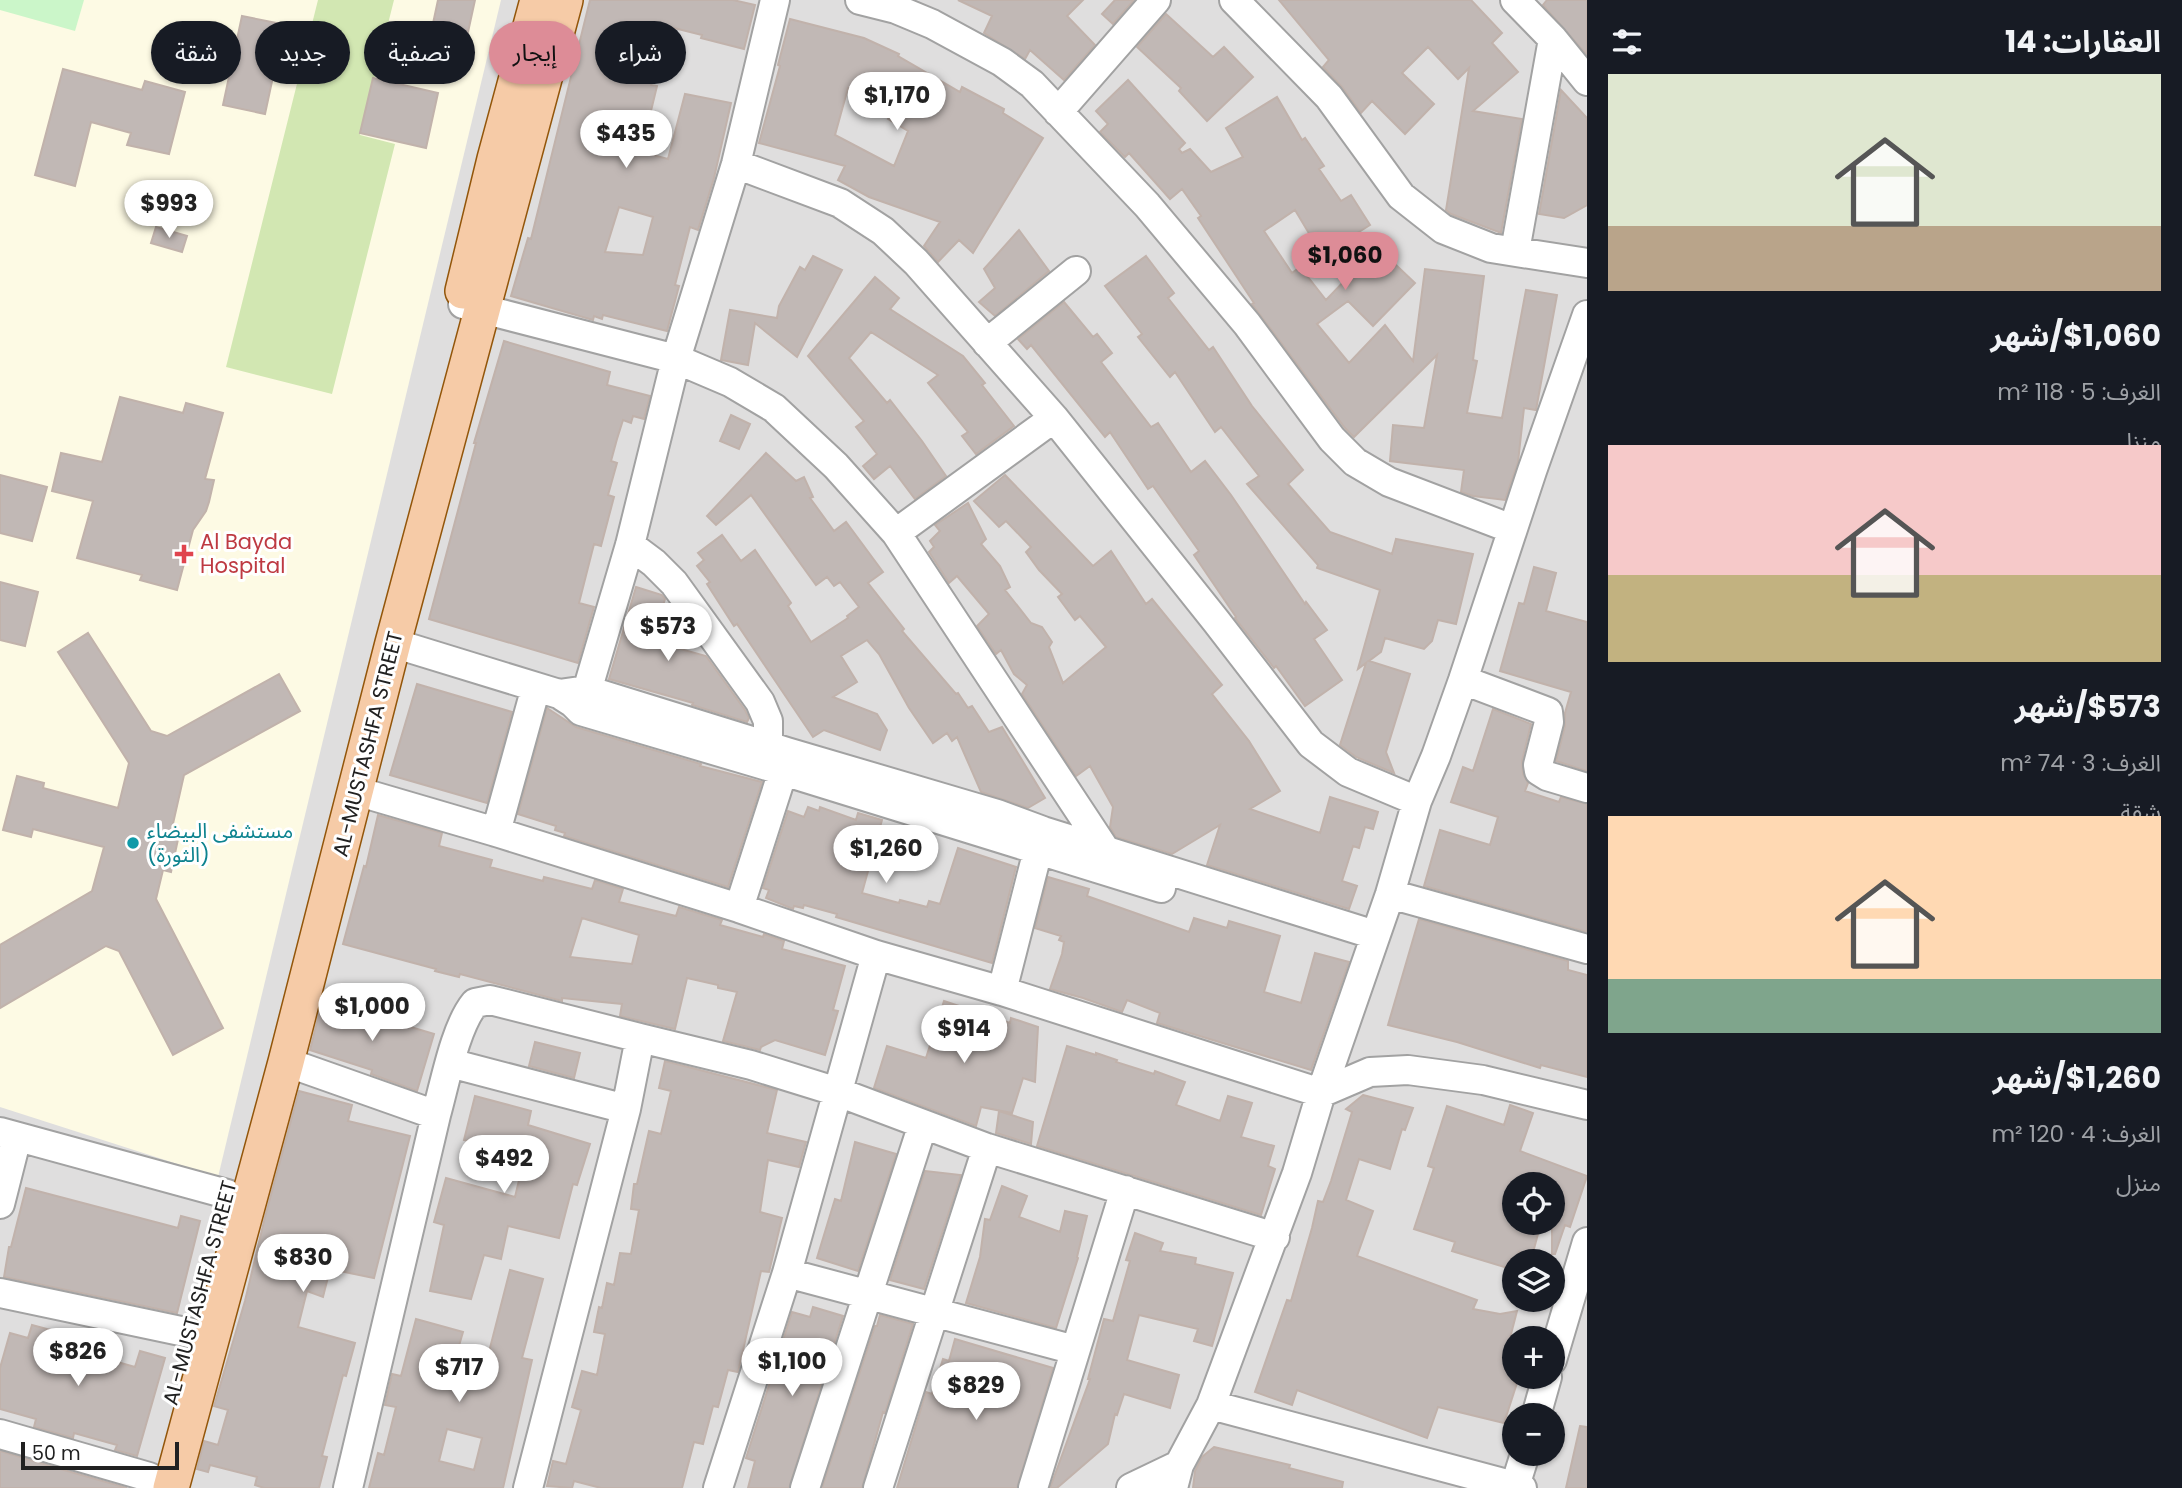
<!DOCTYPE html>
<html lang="ar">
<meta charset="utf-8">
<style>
body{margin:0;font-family:Poppins,"Noto Sans Arabic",sans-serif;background:#20242c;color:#f1f3f6;direction:rtl;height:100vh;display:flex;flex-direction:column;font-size:26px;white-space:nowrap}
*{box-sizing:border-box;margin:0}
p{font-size:23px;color:#9ea1a6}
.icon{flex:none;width:38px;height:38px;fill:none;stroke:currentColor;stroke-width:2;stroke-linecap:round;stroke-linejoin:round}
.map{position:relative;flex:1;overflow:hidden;direction:ltr}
.panel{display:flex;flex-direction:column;background:#171b24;width:595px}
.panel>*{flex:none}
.hud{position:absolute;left:21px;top:21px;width:665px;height:63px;direction:rtl;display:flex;gap:14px}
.tools{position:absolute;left:1502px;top:1172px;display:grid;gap:14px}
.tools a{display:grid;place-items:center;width:63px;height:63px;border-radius:50%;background:#171b24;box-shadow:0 2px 5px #0004;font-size:35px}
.scale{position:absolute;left:21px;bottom:18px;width:158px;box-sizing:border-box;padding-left:7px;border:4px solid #212121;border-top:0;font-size:19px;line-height:24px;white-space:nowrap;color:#212121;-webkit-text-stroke:5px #fff;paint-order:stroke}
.price{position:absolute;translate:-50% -60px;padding:0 16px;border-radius:24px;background:#fff;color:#222;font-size:23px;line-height:46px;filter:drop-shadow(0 2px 4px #0008)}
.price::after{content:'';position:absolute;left:50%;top:42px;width:21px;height:16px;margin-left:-10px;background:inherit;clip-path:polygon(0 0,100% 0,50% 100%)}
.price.current{background:#dd8c97;color:#111}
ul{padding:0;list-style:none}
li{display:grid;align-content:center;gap:14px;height:371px;padding:0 21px}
li span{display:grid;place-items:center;height:217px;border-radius:0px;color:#555}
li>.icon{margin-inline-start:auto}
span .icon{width:126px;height:126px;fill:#fffc;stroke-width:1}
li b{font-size:30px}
h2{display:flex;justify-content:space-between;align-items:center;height:84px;padding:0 21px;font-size:30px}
.chip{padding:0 24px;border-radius:32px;background:#171b24;box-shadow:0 2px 5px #0004;font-size:24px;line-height:63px}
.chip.current{background:#dd8c97;color:#111}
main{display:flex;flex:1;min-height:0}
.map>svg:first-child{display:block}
.residential{fill:#dfdede;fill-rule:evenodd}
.education{fill:#fdfae4}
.grass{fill:#d2e7b2}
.park{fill:#cbf6c9}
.building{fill:#c1b8b5;stroke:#c1b2ab;stroke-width:2;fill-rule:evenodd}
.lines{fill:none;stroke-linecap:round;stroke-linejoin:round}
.minor-casing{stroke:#a2a2a2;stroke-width:32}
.major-casing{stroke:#93560a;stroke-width:38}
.minor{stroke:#fff;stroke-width:28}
.major{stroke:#f6cba7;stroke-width:35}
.health-dot{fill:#e0444e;stroke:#fff;stroke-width:2.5}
.culture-dot{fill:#0f9aa8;stroke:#fff;stroke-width:2.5}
.labels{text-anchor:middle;stroke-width:6;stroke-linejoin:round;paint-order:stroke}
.health-label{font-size:21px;fill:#be3a42;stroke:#fff;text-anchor:start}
.street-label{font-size:21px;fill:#212121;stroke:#fff}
.culture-label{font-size:21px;fill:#0d838f;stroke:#fff;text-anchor:start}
</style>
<main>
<section class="panel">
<h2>العقارات: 14<svg class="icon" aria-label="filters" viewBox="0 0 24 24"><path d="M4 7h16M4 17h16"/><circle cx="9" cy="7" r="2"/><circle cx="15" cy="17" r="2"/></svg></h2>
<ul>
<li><span style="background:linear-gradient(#dfe7d0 70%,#b9a48a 0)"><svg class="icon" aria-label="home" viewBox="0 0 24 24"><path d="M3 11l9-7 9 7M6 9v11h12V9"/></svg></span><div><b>$1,060/شهر</b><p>الغرف: 5 · 118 m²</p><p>منزل</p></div></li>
<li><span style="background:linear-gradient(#f6c9c9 60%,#c2b280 0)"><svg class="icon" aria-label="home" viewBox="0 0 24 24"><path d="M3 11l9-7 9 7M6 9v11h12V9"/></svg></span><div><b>$573/شهر</b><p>الغرف: 3 · 74 m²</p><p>شقة</p></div></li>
<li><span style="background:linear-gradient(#ffd9b3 75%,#7fa58c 0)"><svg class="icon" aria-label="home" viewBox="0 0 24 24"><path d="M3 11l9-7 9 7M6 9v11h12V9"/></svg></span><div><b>$1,260/شهر</b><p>الغرف: 4 · 120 m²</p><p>منزل</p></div></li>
</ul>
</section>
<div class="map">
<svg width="1587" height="1488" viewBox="0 0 1587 1488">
<rect width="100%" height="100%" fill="#f0ede8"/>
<!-- residential -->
<path class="residential" d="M0,0H1587V1488H0ZM1514,1185H1552V1223H1514ZM1514,1262H1552V1300H1514ZM1514,1339H1552V1377H1514ZM1514,1416H1552V1454H1514Z"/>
<!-- education -->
<path class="education" d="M0,0H501L218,1177L0,1107Z"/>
<!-- grass -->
<path class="grass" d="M318,0H394L360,135L395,144L332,394L226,367Z"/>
<!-- park -->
<path class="park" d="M0,0H84L75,31L0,10Z"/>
<!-- building -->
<path class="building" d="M438,0H475L463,55L428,47Z
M590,0H733L755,5L744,49L701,38L702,35L670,27L668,38L639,31L629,70L654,75L651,85L657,86L641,152L668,159L685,94L731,103L714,178L698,230L690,227L675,285L679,286L667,331L603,315L602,319L594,316L593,320L511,296L528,238L531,239ZM619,207L653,217L643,255L605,252Z
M958,0H1083L1067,16L1095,45L1064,80L1030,50L1025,59L984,33L992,16Z
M1115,0H1134L1113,24L1102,14Z
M1279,0H1471L1502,33L1492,43L1518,72L1473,111L1522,119L1501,233L1451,214L1446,210L1469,68L1458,79L1428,47L1402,73L1434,104L1405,134L1372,101L1361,113L1342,87L1323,67L1329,60Z
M1547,0H1587V55L1543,5Z
M1166,14L1213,57L1224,47L1253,77L1207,121L1179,91L1181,88L1137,47Z
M242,16L297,27L290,61L277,58L265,114L223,105Z
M790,19L864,38L899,54L898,56L960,92L962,87L1004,109L1003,113L1043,138L973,253L959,240L938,262L924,246L940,222L869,197L838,180L845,166L759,143L780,66L778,65ZM848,88L893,110L888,119L908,131L894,166L835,135Z
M63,69L142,90L145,81L185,92L169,154L127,145L131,133L91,122L75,186L35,175Z
M373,78L438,93L426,148L360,133Z
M1128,80L1185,143L1179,149L1182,153L1190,149L1211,172L1243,157L1226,128L1277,97L1302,140L1305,138L1324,166L1319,169L1341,201L1351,195L1370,225L1322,255L1295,210L1264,231L1292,273L1300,267L1326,300L1377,247L1415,283L1373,326L1348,301L1317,324L1349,363L1385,325L1413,361L1425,269L1484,276L1473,360L1477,361L1467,413L1502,418L1526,290L1557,295L1536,410L1524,408L1518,462L1505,500L1473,496L1461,492L1464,470L1390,461L1393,425L1424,428L1437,355L1354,437L1345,428L1252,304L1254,303L1198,218L1201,216L1182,189L1170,199L1129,153L1125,157L1100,132L1108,124L1096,111Z
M1561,90L1587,118V205L1564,218L1539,214Z
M156,227L187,236L182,252L151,243Z
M1019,230L1049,271L995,316L979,302L995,288L984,269Z
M813,256L842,270L797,357L755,323L748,365L721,360L730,310L777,318L779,306L800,267L805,270Z
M1146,256L1174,293L1168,298L1209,350L1213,347L1252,406L1303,470L1288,484L1330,532L1392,554L1396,539L1473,554L1456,624L1438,620L1432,641L1424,649L1385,638L1381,652L1369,661L1410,674L1386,752L1394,773L1356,757L1340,745L1366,663L1358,669L1380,590L1317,568L1318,565L1247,484L1259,476L1221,427L1215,432L1175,372L1170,377L1138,337L1142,334L1105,286Z
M875,277L899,298L890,309L963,356L985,383L982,385L1014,426L976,454L962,436L968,432L928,383L938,375L871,332L849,358L887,403L890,400L922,441L946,476L915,499L890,466L874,479L863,466L877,454L856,427L864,421L808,356Z
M1064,302L1093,337L1097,334L1112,353L1101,362L1151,427L1158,423L1191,472L1205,461L1231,495L1305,604L1306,602L1327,630L1314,639L1342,680L1305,706L1276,666L1274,668L1235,618L1236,617L1194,555L1199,551L1153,486L1148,489L1110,432L1105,437L1031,345L1027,349L1018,339Z
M504,341L610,372L607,385L650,396L644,419L633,416L631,423L623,420L617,439L611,461L617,463L608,495L614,497L601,546L594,544L579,603L594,607L578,663L429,619L476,443H474Z
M120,397L183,413L186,403L223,413L205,479L214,480L209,502L206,511L193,530L177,590L140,580L142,575L77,558L93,501L52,491L61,453L102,462Z
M731,415L750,424L739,449L720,441Z
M766,453L796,481L804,477L813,497L810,498L834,531L846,522L883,572L868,583L904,629L902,631L956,694L958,693L968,708L972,706L989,732L1002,727L1045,798L1028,808L981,792L957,737L952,741L947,733L933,743L909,708L879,654L867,640L841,656L857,682L833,697L877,714L887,730L880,750L824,730L813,737L737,624L734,626L707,584L710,582L697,566L704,560L698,553L722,535L741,561L755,550L791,603L788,606L811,642L848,618L847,616L859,607L840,582L834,586L827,577L816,585L751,495L716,525L707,516Z
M0,475L47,487L32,541L0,533Z
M1005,475L1093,566L1111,551L1146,604L1152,599L1222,685L1212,694L1249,741L1280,791L1250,809L1320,833L1330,797L1378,812L1373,829L1365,827L1359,848L1353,846L1342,881L1357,886L1349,909L1207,865L1220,825L1172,854L1116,837L1110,827L1113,807L1090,766L1076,776L1022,694L1027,685L1014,674L1001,650L996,654L977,626L989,614L957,576L949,583L929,552L934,547L930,541L940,531L935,525L968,503L986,539L981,544L1000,566L1010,587L1005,590L1031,623L1042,627L1052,642L1049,647L1063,683L1106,647L1080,616L1075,620L1058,597L1062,594L1039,570L1026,552L1031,547L1006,521L999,527L974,501Z
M1534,567L1556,573L1546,611L1587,622V771L1556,761L1565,726V713L1571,692L1500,671L1519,603L1524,604Z
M0,582L38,592L25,646L0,640Z
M636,587L662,595L665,599L652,641L706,656L745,710L749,718L747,722L692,705L693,703L609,679Z
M88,633L151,731L167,736L279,674L300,711L184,775L172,828L180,830L171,872L163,870L156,899L223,1028L173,1055L119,951L106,946L0,1008V945L92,891L104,847L33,829L31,837L3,830L17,776L44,783L43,788L118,808L129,763L58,652Z
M417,684L512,712L487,803L390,775Z
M547,708L576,727L701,764L700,766L762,782L728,887L564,836L565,833L555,830L556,826L518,814Z
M1493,709L1531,724L1522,761L1523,774L1528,783L1525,791L1559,802L1561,797L1587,804V932L1424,886L1440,830L1490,845L1498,817L1451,802L1463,767L1473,771Z
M808,807L819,811L820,807L856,820L858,813L882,820L862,893L899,903L900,900L927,907L929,901L940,904L958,848L1016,867L992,963L836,917L837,914L804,905L803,908L794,906L793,909L766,898L769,890L763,888L788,811L804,817Z
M378,815L442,833L439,846L492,860L490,867L543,881L544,877L592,889L595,880L623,889L619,902L676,916L679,907L722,920L720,925L763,937L764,934L784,941L782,949L845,966L833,1010L838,1011L825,1055L775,1040L761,1047L760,1050L723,1041L737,992L718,988V985L687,978L675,1029L620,1016L622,1004L562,998V1001L460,974L459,977L435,971L436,969L343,944L364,866L366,867ZM582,918L639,935L632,964L570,957Z
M1048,877L1089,889L1087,896L1189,932L1194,918L1227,928L1229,921L1280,936L1264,992L1301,1003L1315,953L1349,962L1311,1070L1157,1023L1160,1013L1127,1000L1122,1012L1083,998L1050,989L1062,954L1064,942L1059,940L1061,936L1035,928Z
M1419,919L1568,961V970L1587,975V1077L1541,1065L1540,1068L1457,1042L1388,1025Z
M323,998L377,1014V1017L434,1034L417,1091L371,1074L372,1070L310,1050Z
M944,1001L1010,1023L1011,1018L1038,1027L1035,1082L1023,1078L1012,1113L981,1107L976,1126L874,1088L887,1046L926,1058Z
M535,1042L580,1053L574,1078L529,1066Z
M1067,1046L1096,1055V1053L1117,1060L1116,1062L1154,1074L1155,1071L1185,1082L1176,1105L1220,1121L1228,1096L1252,1103L1241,1137L1274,1146L1268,1166L1275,1169L1261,1215L1037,1146Z
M665,1061L777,1090L767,1133L806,1142L799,1167L768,1160L760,1212L782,1218L769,1272L761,1271L738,1372L728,1370L718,1407L713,1406L703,1444L694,1442L682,1488H601L574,1481L572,1488L547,1486L553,1461L566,1464L581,1410L572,1407L582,1371L597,1375L605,1334L594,1332L599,1307L602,1308L607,1283L614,1285L620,1253L631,1254L639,1210L631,1209L634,1184H637L649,1131L661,1134L671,1091L659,1088Z
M299,1091L352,1105L348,1121L410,1136L374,1278L330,1269L323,1297L307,1291L298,1327L355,1343L346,1376L343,1375L322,1456L327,1457L319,1488H264L255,1485L257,1477L210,1465L208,1472L197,1469L204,1441L218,1445L228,1410L214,1406L245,1301L265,1217Z
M1363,1095L1413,1108L1405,1130L1402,1129L1390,1169L1359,1159L1346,1200L1373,1211L1357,1256L1477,1300L1473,1309L1500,1314L1517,1311L1509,1342L1514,1343V1382L1517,1383L1504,1423L1438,1407L1427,1438L1297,1390L1292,1405L1255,1392L1287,1300L1291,1301L1312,1228L1318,1201L1323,1202L1331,1181L1352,1112L1346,1109Z
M475,1096L531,1111L528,1125L590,1144L577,1185L573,1184L559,1238L508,1226L501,1259L484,1255L471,1299L430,1291L444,1225L434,1222L446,1178L515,1197L525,1155L464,1140Z
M1510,1105L1533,1113L1520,1151L1587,1176L1570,1227L1565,1225L1555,1254H1552V1185H1514V1223H1541L1532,1256L1519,1252L1516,1262H1514V1270L1452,1251L1455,1242L1414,1229L1434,1168L1428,1166L1447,1106L1504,1125Z
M999,1111L1033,1122L1031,1144L996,1133Z
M855,1142L896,1154L858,1271L817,1258L835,1199L841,1201Z
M925,1171L961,1175L924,1289L890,1280Z
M1002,1186L1027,1196L1019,1217L1060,1232L1065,1211L1087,1216L1077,1257L1078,1258L1056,1328L966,1303L980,1257L985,1219L990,1220Z
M26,1188L178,1228L181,1216L200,1221L177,1313L4,1277L9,1247H11Z
M1135,1233L1163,1243L1160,1251L1196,1258L1195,1264L1233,1273L1212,1346L1194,1341L1198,1329L1139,1315L1127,1360L1179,1375L1170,1408L1124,1394L1117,1415L1115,1414L1108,1444L1057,1488H1050L1090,1379H1088L1104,1319L1113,1321L1130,1261L1126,1260Z
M510,1270L543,1279L522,1358L532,1360L503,1488H369L378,1453L384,1455L396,1407L385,1405L392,1374L401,1376L416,1319L463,1332L449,1380L480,1387ZM447,1429L482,1438L474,1470L439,1461Z
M813,1307L843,1316L789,1488H748L755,1461L746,1458L792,1312L810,1317Z
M880,1315L913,1324L885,1413L883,1412L862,1488H822L875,1326H877Z
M32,1325L99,1343L96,1356L135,1367L140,1351L165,1358L137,1456L115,1450L117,1445L74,1433L73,1438L34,1427L36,1419L0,1409V1368L10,1333L28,1338Z
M955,1339L1053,1368L1017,1488H897L926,1392L932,1394L943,1359L949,1361Z
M1580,1426L1587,1427V1488H1566Z
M1214,1447L1290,1465L1289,1468L1343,1482L1342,1488H1193L1195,1471L1202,1457Z
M0,1451L64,1470L127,1488H0Z"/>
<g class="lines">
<defs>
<path id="minor" d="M860,0L896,9L932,24L1002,62L1032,84L1147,205L1247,324L1332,439L1355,462L1389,482L1512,529
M1234,0L1329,97L1401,196L1443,229L1491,248L1587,263
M1515,0L1553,39L1587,81
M1058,112L1156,0
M736,164L840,203L883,231L916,262L1054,418L1216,621L1311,744L1348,772L1417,801
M1515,251L1553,39
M463,304L676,359L730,382L774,408L836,466L896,533L1106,851
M987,343L1076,271
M896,533L1054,418
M630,545L654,563L674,583L760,702L768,721V746
M393,643L559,694L587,690L787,752L997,814L1043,831L1375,935
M1463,680L1548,712L1549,722L1538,765L1539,771L1547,776L1587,788
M559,694L573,703L581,711L764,765L1161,888
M582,708L630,545L676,359L736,164L775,0
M356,791L496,832L739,908L876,955L1002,991L1321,1093L1370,1072L1408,1070L1483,1080L1587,1105
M496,832L536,687
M1390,894L1587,949
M739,908L783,771
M1002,991L1038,850
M640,1038L751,1065L838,1092L987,1148L1275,1237
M286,1062L436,1115
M450,1063L626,1109
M0,1132L227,1194
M0,1204L17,1137
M787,1273L1075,1350
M0,1293L190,1333
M1552,1360L1587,1242
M1211,1405L1522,1488
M1536,1416L1547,1377
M0,1434L149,1477L167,1488
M1515,1486L1525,1454
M348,1488L436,1115C445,1083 455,1027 475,1003L490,1000L640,1038L626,1109L528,1488
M718,1488L787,1273L876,955
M805,1488L923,1124
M878,1488L987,1148
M1033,1488L1125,1190
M1131,1488L1179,1465
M1173,1488L1179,1465L1211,1405L1297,1173L1321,1093L1390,894L1417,801L1436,756L1463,680L1532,471L1587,315"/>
<path id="major" d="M463,291L495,159L538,0
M171,1488L286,1062L393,643L565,0"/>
</defs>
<!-- minor casing -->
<use href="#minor" class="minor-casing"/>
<!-- major casing -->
<use href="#major" class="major-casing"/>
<!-- minor -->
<use href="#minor" class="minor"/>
<!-- major -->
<use href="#major" class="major"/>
</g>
<!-- markers -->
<path class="health-dot" d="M180.5 543.5h7v7h7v7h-7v7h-7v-7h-7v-7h7z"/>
<circle class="culture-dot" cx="133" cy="843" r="7"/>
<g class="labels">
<!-- health labels -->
<g class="health-label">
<text x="200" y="549">Al Bayda<tspan x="200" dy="24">Hospital</tspan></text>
</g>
<!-- street labels -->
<g class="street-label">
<text transform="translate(368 744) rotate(-76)" y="7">AL-MUSTASHFA STREET</text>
<text transform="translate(200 1293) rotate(-75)" y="7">AL-MUSTASHFA STREET</text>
</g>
<!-- culture labels -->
<g class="culture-label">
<text x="147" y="838">مستشفى البيضاء<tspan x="147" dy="24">(الثورة)</tspan></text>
</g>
</g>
</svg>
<div class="tools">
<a><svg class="icon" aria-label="locate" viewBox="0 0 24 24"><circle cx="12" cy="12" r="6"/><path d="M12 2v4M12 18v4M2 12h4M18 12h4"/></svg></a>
<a><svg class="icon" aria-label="layers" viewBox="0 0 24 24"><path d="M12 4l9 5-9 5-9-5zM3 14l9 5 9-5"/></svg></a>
<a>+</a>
<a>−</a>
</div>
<div class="scale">50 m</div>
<b class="price" style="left:897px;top:132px">$1,170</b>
<b class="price" style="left:626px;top:170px">$435</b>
<b class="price" style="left:169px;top:240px">$993</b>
<b class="price current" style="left:1345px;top:292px">$1,060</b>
<b class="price" style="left:668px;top:663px">$573</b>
<b class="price" style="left:886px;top:885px">$1,260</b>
<b class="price" style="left:372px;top:1043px">$1,000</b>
<b class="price" style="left:964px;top:1065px">$914</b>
<b class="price" style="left:504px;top:1195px">$492</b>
<b class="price" style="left:303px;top:1294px">$830</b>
<b class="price" style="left:78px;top:1388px">$826</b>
<b class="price" style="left:792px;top:1398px">$1,100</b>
<b class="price" style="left:459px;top:1404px">$717</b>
<b class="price" style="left:976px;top:1422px">$829</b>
<div class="hud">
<a class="chip">شراء</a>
<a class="chip current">إيجار</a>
<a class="chip">تصفية</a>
<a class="chip">جديد</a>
<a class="chip">شقة</a>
</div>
</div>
</main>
